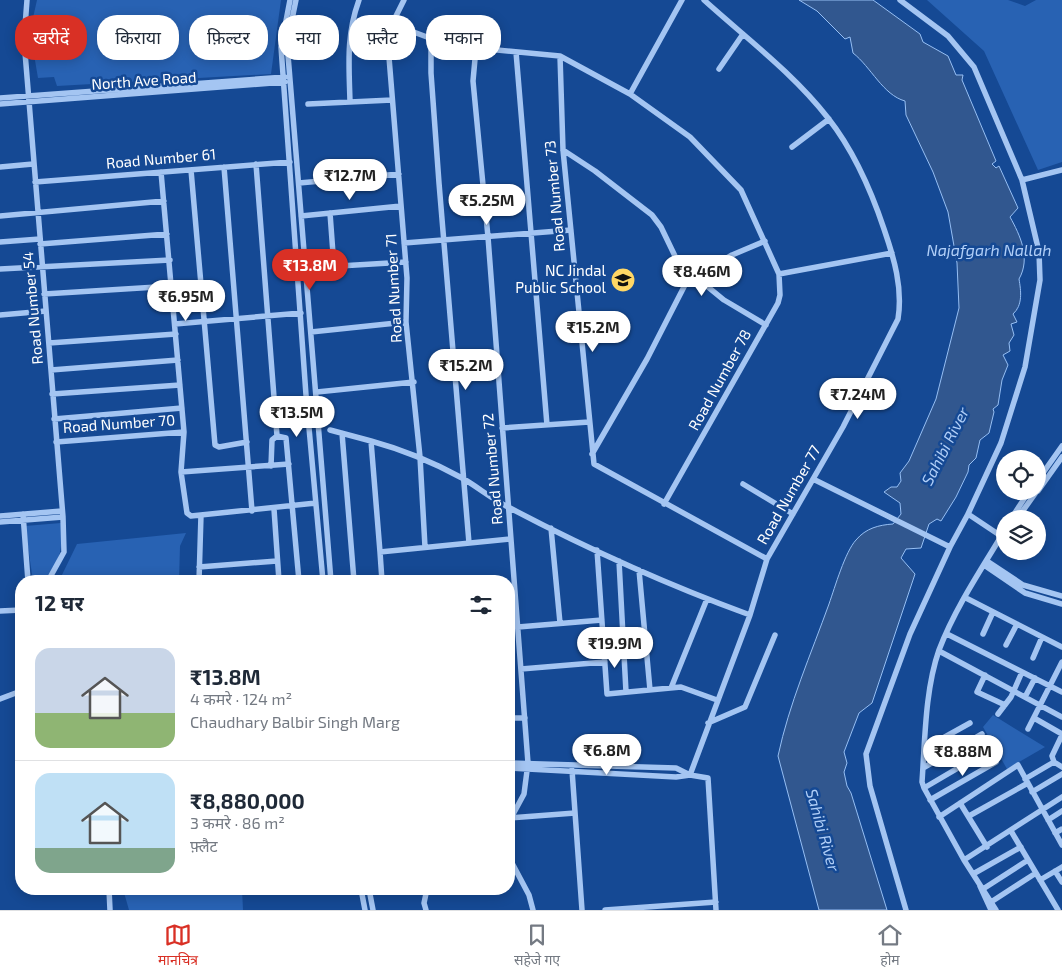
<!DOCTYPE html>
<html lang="hi">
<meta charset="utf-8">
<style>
body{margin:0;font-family:"Exo 2","Noto Sans Devanagari",sans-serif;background:#f2f2f3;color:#1f2937;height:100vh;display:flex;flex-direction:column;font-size:19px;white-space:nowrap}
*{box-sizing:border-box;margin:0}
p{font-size:16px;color:#747a83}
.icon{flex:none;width:28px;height:28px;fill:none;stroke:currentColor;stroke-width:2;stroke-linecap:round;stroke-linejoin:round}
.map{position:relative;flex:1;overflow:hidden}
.sheet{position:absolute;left:15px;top:575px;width:500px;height:320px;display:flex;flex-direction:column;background:#fff;border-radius:20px;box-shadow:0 2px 12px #0003}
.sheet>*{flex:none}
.guide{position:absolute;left:15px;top:15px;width:500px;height:45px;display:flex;gap:10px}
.tools{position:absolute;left:996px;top:450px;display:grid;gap:10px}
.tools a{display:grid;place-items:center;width:50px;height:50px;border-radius:50%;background:#fff;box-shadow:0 2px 12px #0003;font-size:25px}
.price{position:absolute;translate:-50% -42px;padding:0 11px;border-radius:18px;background:#fff;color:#222;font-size:16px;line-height:32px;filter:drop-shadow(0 1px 2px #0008)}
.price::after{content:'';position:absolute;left:50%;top:30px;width:15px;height:11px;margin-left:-8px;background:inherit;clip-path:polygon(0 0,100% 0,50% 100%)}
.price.current{background:#d93025;color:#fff}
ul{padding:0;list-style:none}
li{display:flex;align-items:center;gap:15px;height:125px;padding:0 20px}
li+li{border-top:1px solid #e0e1e3}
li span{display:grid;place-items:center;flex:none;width:140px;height:100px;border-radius:15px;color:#555}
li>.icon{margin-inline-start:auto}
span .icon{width:60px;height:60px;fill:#fffc;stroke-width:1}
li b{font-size:21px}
h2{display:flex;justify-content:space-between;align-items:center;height:60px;padding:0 20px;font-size:21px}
.chip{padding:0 18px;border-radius:20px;background:#fff;box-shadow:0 2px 12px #0003;font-size:18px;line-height:45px}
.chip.current{background:#d93025;color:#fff}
.menu{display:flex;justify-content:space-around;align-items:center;height:70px;border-top:1px solid #e0e1e3;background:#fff;font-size:14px;color:#747a83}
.menu a{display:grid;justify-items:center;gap:2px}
.menu .current{color:#d93025}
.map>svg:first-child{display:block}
.green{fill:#2862b3}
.water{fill:#31578f;stroke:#96bff4}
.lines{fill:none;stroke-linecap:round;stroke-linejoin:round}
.minor{stroke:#a4c5f2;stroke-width:5.5}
.labels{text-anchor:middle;stroke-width:5;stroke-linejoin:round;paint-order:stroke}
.street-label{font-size:15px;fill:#fff;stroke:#154994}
.poi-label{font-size:15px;fill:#fff;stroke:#154994;text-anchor:end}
.water-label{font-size:16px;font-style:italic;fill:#b1cff8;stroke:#154994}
</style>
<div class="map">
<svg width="1062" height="910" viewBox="0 0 1062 910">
<rect width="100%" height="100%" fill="#154994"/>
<!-- green -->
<path class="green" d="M37,0H281L271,74L57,86L54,77L38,78L30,31Z
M927,0H1008L1025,6L1036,0H1062V162L1038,170L984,51Z
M61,523C62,553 62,556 44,581H33L25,526Z
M186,533L180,546L179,581H59L77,544Z
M993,715L1045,747L1007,769L983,727Z
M123,889H242L243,910H129Z"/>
<!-- water -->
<path class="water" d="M799,0H873L920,34L923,42L948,56L956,75H963L962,80L996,161L992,164L996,168L999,166L1018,208L1010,217C1020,235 1031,258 1019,279C1021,291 1023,305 1013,314L1017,322L1011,324L1014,335L1009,343L1010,351L1003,355L1008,365L1002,380L998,405L993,409L994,412L989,433L980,440L976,458L969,465L968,472L956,497L941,521L937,519L929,524L921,548L906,549L901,558L915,574L872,703L859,713L844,752L847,763L844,772L847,786L851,793L887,910H819L778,756C789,704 811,654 829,604C835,587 845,552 856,540C866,528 879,525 893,524L901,514L900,503L884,492L891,487H897L901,481L900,473L909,461L936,399L959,308L957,263L948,212L933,172L906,115L905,101C883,95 871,67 853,53L850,37L845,39L817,11Z"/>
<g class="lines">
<!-- minor -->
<path class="minor" d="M290,0L281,47L306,395L323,581
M296,0L288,39V55L331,581
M404,0L392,24L388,45L407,278L406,322L420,457L425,547
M900,0L948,36L974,67L1022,180L1039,252L1040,280L1025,367L1001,443L968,514
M392,24L427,37L476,48L560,56L630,94L690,137L741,190L779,274L780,295L778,303L664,504
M431,37V73L439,183L469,543
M476,48L473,81L488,237L528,763L524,794L511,818L509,842L512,863L529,895L533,910
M516,52L547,425
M560,56L563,150L594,464L767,559
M719,69L743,34
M630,94L682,0
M0,98L285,77
M350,102C349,64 346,36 359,0
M0,104L285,82
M308,104L392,100
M792,147L829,119
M563,150L595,171L652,215L661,227L687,281L647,359L592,454
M256,164L277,436
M0,167L33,164
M224,167L252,511
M191,170L215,445L219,447L247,442
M161,172L184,432L181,472
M1022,180L1062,170
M35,182L290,162
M299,183L399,174
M330,213L334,267
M0,216L164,201
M301,216L401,206
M0,242L40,239
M404,243L571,230
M40,244L167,234
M306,268L406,262
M0,269L170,260
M779,274L892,253
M696,277L724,300L766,325
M687,281L732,255L765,241
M44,294L173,286
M0,315L46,311
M175,324L301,313
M311,332L406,322
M49,343L176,334
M51,370L178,360
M317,392L414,382
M52,394L180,385
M54,419L182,408
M502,428L589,422
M330,430L371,441L380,552L511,539
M342,433L354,581
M371,441C404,450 431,461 462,478C478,487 493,500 510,508C588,549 668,585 750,615
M56,442L184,432
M289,464L181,472L187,513L191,516L316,503
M271,466L272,440L277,436L286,438L299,581
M813,479L950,547
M1038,480L1062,446
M743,484L793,514
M1038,491L1062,457
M274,509L279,581
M23,514L28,581
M0,516L62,511
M1011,519L1029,491
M1017,519L1037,491
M0,522L63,517L24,40L27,0
M551,528L560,623
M597,550L607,694L681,687L717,700
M380,552L382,581
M619,561L626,692
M987,561L1023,585L1062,596
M984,565L1025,593L1062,604
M199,567L277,561
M639,570L650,690
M48,581L64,552L63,517
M199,581L201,515
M966,598L1062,647
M0,611L21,610
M518,627L602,620
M947,634L1062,692
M983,634L993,612
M1006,645L1017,624
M939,651L1062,717
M1033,658L1042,637
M521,669L605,662
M985,675L977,692L1005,705
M671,688L707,599
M1025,697L1035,678
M0,699L21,691
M998,714L1011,697L1022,672
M509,718H525
M1034,718L1062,734
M708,723L745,707L775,635
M1028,729L1062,662
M1062,735L1052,756L1054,762L1062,767
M925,748L970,723
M509,763L676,768L690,775L708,778L716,910
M509,768L676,777L690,775
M923,768L982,734
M572,770L582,910
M690,775L750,615L767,559L843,427L898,319C903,288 894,258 884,229C871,190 854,151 828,118C793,73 746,38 704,0
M1025,779L1054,762
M924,788L992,748
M1032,792L1062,774
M930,800L996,762
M960,803L987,847
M969,816L1028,783
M939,817L1018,765L1062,845
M509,818L575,813
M1048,820L1062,811
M1011,831L1058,910
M1055,833L1062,829
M964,860L1062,797
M1055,871L1062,882
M973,874L1021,847
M1040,880L1062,867
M980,886L991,910
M109,889L110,910
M361,889L365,910
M369,889L373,910
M983,889L1028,860
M991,902L1036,873
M426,910L424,903L427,889
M605,910L716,902
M906,910L870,786L866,754L910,634L950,547L968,514L1001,536
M996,910L964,860L924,788L922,782C925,740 925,690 939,650C955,608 982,568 1005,530"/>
</g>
<!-- icons -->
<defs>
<symbol id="school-disc" viewBox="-11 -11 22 22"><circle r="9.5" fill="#ffd765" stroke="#154994"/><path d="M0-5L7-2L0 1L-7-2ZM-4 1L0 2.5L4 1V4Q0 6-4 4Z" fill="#111"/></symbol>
</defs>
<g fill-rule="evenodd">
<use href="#school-disc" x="609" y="266" width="28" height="28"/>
</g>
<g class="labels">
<!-- street labels -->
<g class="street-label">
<text transform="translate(144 81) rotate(-4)" y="5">North Ave Road</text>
<text transform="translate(161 159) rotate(-5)" y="5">Road Number 61</text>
<text transform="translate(555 196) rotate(-95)" y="5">Road Number 73</text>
<text transform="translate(394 288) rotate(-93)" y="5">Road Number 71</text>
<text transform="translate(33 308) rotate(-95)" y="5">Road Number 54</text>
<text transform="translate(720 380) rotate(-61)" y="5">Road Number 78</text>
<text transform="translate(119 424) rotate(-4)" y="5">Road Number 70</text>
<text transform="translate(493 469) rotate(-95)" y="5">Road Number 72</text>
<text transform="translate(789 495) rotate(-60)" y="5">Road Number 77</text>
</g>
<!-- poi labels -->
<g class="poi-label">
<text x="606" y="276">NC Jindal<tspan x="606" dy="17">Public School</tspan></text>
</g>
<!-- water labels -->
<g class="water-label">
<text x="989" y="256">Najafgarh Nallah</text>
<text transform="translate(945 446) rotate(-63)" y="6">Sahibi River</text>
<text transform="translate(823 830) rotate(74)" y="6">Sahibi River</text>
</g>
</g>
</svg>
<div class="tools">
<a><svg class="icon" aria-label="locate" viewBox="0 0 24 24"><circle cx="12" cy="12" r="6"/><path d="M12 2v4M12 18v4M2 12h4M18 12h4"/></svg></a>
<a><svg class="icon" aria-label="layers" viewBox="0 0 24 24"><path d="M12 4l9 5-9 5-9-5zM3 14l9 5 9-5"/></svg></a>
</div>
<b class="price" style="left:350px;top:201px">₹12.7M</b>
<b class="price" style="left:487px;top:226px">₹5.25M</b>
<b class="price current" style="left:310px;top:291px">₹13.8M</b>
<b class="price" style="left:702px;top:297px">₹8.46M</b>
<b class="price" style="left:186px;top:322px">₹6.95M</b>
<b class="price" style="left:593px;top:353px">₹15.2M</b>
<b class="price" style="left:466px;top:391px">₹15.2M</b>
<b class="price" style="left:858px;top:420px">₹7.24M</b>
<b class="price" style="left:297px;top:438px">₹13.5M</b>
<b class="price" style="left:615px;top:669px">₹19.9M</b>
<b class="price" style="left:607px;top:776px">₹6.8M</b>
<b class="price" style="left:963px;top:777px">₹8.88M</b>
<div class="guide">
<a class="chip current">खरीदें</a>
<a class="chip">किराया</a>
<a class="chip">फ़िल्टर</a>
<a class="chip">नया</a>
<a class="chip">फ़्लैट</a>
<a class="chip">मकान</a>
</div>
<section class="sheet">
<h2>12 घर<svg class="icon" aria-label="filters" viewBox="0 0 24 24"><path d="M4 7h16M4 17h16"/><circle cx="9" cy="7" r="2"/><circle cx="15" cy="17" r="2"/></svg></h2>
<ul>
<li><span style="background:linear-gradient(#c9d6e8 65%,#8fb573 0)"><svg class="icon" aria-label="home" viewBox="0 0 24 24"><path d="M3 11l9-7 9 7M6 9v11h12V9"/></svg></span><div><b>₹13.8M</b><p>4 कमरे · 124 m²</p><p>Chaudhary Balbir Singh Marg</p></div></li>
<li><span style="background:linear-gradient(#bfe0f5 75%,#7fa58c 0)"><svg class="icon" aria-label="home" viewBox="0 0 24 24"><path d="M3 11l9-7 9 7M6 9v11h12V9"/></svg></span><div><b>₹8,880,000</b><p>3 कमरे · 86 m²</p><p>फ़्लैट</p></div></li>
</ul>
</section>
</div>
<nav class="menu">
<a class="current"><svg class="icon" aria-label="map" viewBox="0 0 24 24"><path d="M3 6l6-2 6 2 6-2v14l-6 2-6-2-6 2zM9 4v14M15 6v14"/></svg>मानचित्र</a>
<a><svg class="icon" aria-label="saved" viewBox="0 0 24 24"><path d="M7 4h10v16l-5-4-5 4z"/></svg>सहेजे गए</a>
<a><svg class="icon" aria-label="home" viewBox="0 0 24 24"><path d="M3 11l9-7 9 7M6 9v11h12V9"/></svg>होम</a>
</nav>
